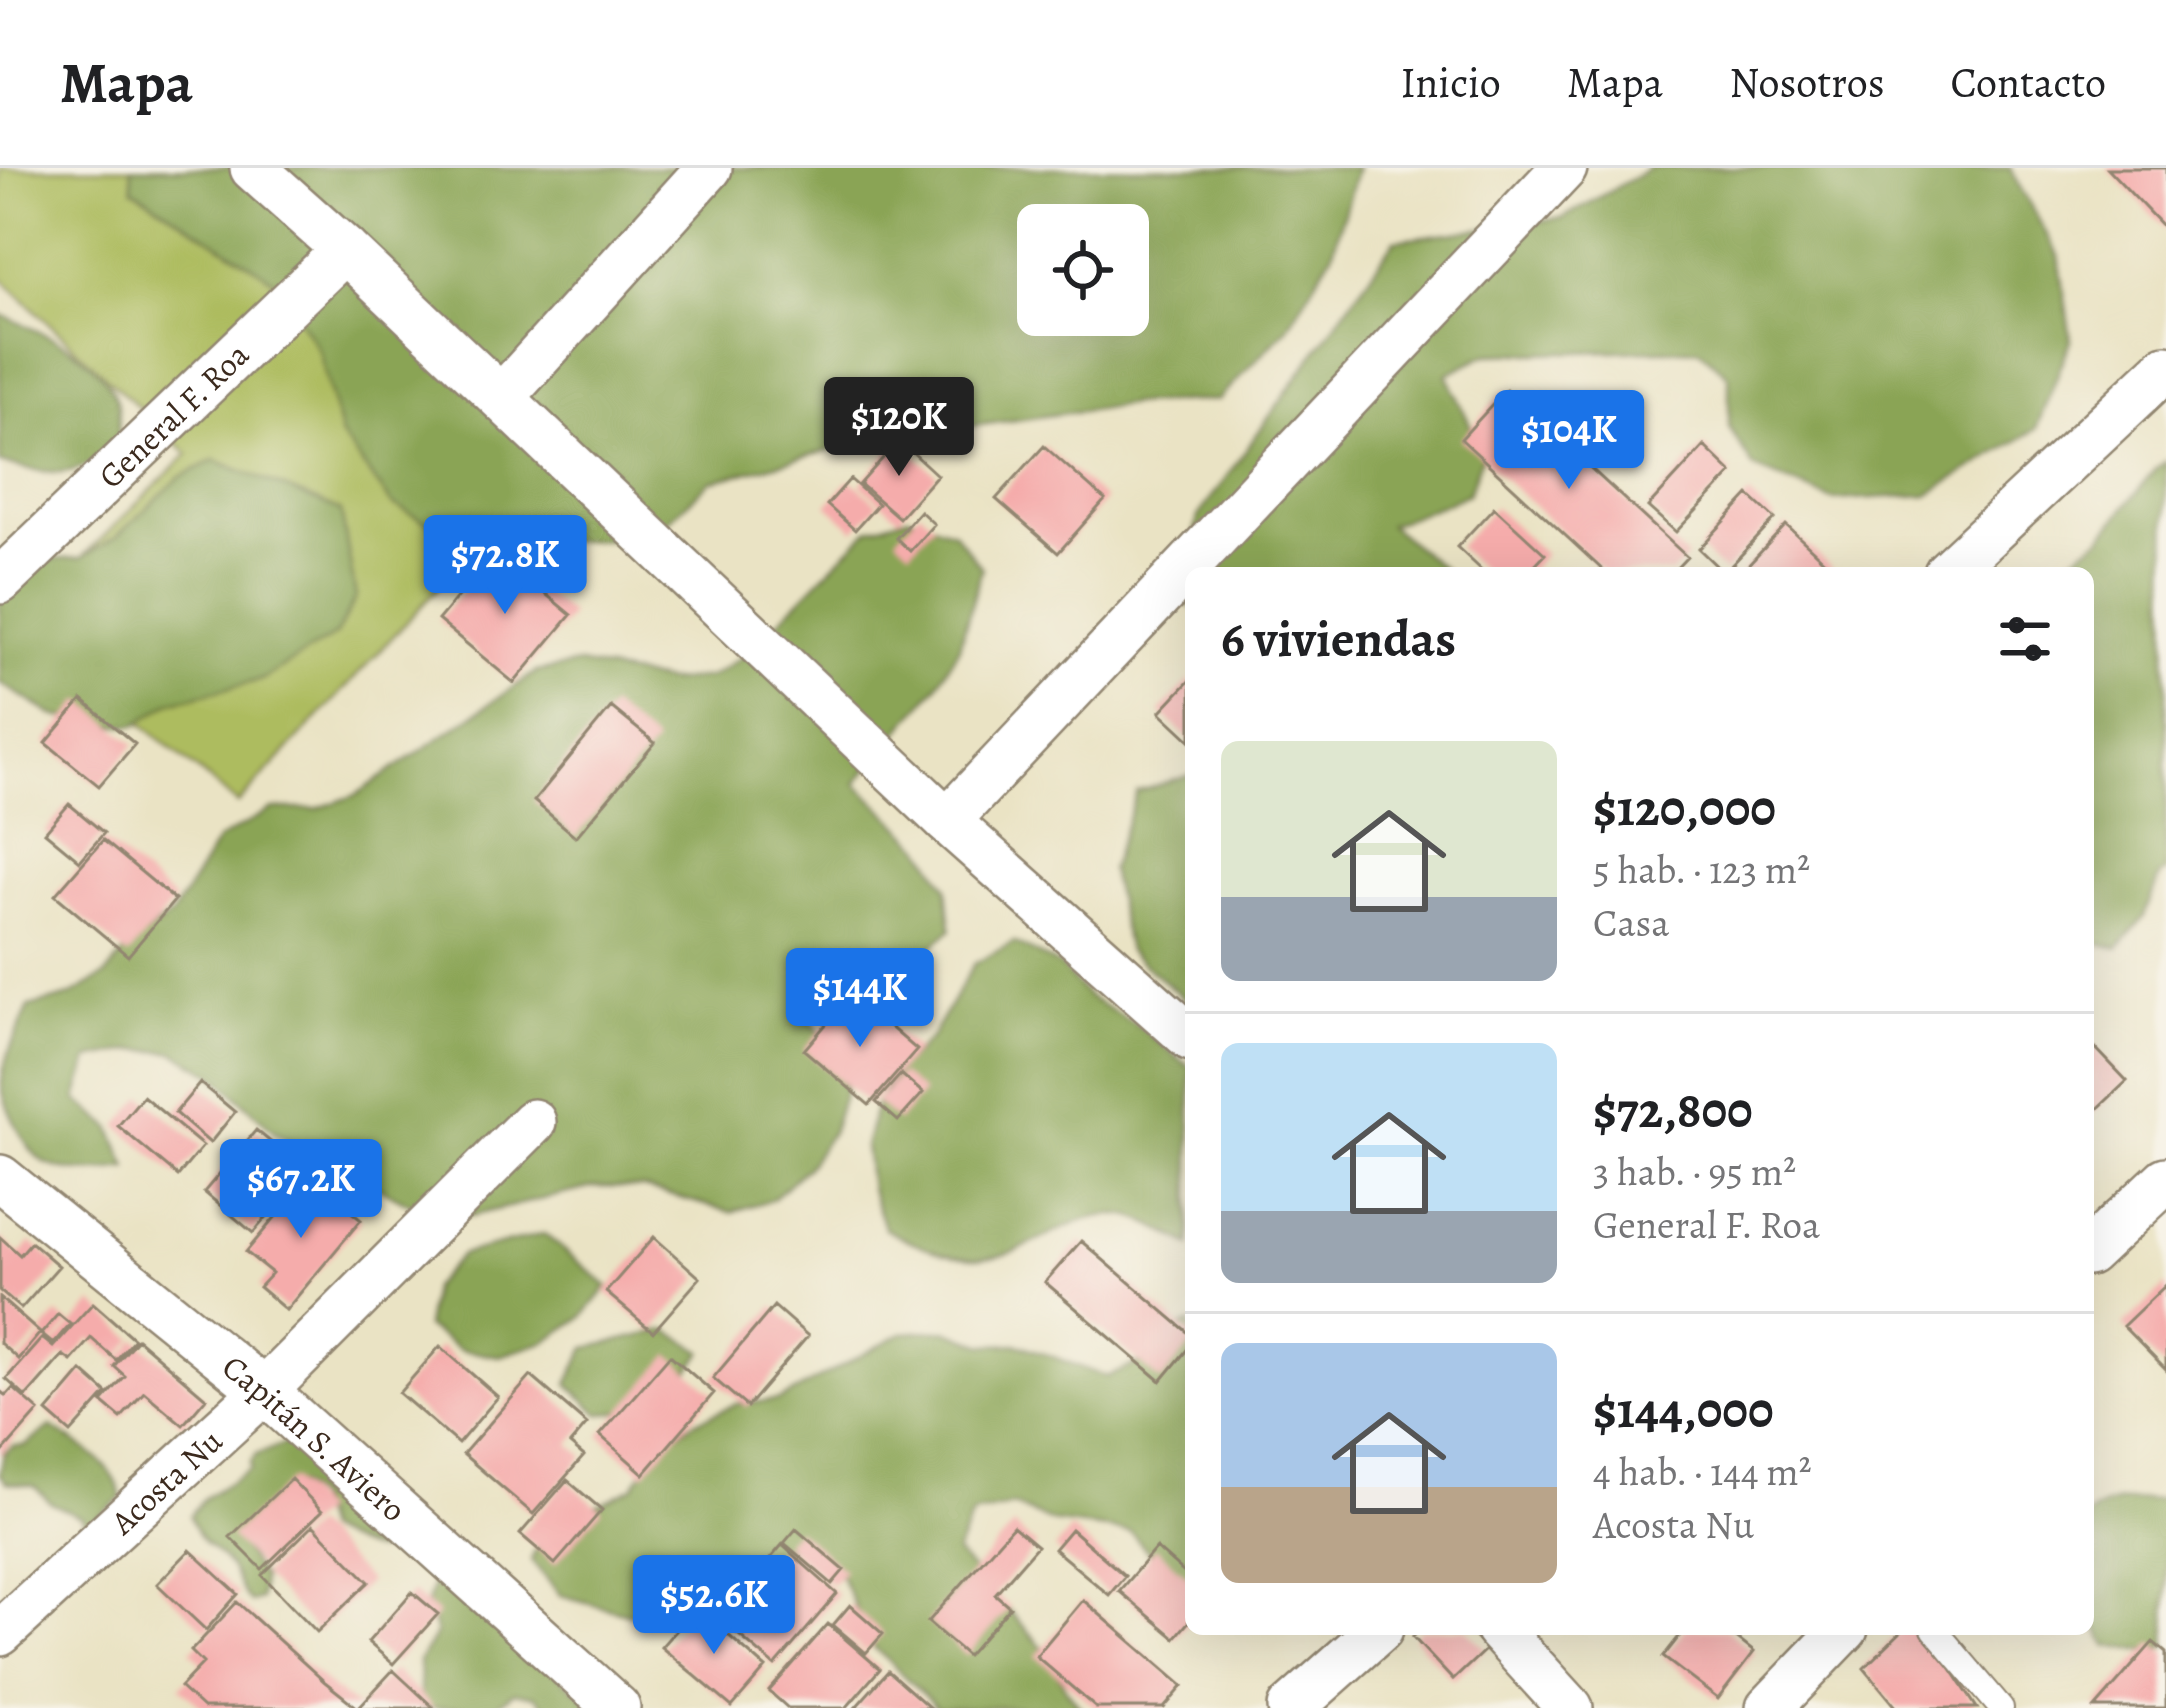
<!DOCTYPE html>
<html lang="es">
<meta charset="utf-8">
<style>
body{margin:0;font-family:Alegreya,serif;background:#f2f2f2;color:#202124;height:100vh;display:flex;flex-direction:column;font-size:45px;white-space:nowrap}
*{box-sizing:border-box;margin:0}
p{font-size:39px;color:#757577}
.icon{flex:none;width:66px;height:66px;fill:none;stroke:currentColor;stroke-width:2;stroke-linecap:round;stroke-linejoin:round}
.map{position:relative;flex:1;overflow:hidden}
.drawer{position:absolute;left:1185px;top:399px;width:909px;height:1068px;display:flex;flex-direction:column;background:#fff;border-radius:18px;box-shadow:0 12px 48px #0002}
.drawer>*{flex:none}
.controls{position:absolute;left:1017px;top:36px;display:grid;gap:24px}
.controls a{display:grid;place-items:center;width:132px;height:132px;border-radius:18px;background:#fff;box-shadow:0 12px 48px #0002;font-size:60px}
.price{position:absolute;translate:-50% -102px;padding:0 27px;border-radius:12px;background:#1a73e8;color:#fff;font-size:39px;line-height:78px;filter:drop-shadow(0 3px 6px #0008)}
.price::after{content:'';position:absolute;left:50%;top:72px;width:36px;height:27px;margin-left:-18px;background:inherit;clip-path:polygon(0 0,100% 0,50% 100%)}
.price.on{background:#222;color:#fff}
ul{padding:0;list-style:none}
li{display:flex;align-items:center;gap:36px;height:300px;padding:0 36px}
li+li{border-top:3px solid #e0e0e0}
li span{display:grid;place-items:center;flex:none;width:336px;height:240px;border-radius:18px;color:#555}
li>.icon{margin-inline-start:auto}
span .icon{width:144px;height:144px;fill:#fffc;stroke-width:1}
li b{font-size:51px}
h2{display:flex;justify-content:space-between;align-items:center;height:144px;padding:0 36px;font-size:51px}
header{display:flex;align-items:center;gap:72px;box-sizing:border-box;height:168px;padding:0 60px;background:#fff;border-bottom:3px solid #e0e0e0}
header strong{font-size:57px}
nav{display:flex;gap:66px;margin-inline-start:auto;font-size:42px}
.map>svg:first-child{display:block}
.green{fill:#adbc5e;stroke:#74733e;stroke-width:3}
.forest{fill:#8aa455;stroke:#62673a;stroke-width:3;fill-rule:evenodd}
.building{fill:#f5acab}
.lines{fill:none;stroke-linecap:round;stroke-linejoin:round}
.lane-casing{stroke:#928671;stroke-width:28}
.street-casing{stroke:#928671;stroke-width:50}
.lane{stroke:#fff;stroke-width:24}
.street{stroke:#fff;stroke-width:45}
.labels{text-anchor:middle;stroke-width:12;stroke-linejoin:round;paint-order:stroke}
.street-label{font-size:33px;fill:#3b2a1e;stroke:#f7f3e8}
</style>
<header>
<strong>Mapa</strong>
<nav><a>Inicio</a><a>Mapa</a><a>Nosotros</a><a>Contacto</a></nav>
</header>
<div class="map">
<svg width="2166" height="1540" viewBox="0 0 2166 1540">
<rect width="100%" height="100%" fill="#f7f3e8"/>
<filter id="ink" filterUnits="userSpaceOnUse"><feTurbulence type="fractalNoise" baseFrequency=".00833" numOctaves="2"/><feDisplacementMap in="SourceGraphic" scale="24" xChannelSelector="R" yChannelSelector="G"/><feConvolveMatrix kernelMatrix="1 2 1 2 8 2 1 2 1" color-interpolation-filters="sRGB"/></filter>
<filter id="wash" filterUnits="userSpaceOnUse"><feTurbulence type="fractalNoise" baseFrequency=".004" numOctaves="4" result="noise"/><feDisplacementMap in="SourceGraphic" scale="48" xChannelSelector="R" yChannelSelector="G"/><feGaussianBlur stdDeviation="2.7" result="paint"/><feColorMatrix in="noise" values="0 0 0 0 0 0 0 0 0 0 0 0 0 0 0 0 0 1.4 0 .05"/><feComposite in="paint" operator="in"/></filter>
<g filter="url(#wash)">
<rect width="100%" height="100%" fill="#eae3c4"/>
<!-- green -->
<path class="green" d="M0,0H191L536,314L238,636L18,452L188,286L0,109Z"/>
<!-- forest -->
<path class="forest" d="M131,0H1357L1332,86L1287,160L1218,232L1132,236L870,272L711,313L648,370L468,376L392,336L341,268L319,182L273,111L133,21ZM1038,57H1128V147H1038Z
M1650,0H2009L2059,88L2071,172L2036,261L1928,327L1833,332L1753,299L1729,259V208L1699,181L1487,186L1447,206L1483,285L1468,326L1389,357L1448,405H1191V439L1181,430L1198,349L1395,72L1563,50Z
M0,146C44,166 95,183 116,230C121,243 118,264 118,278C69,312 57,307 0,295Z
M215,292L341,343L356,429L336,467L261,512L171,534L136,557L95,558L53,547L0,515V394L81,390L117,368L179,310Z
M2166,293V704L2160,707L2144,748L2119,780L2088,775V405H2051L2102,369L2155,301Z
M909,348L953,363L982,400L959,479L937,518L856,615L922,679L947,719L951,761L921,789L842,814L801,842L832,878L845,922L832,963L807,999L773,1031L731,1044L643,1020L594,1019L465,1049L425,1044L276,965L213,906L174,884L134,882L89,891L77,932L111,959L128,1000C102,1003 68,1008 44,994C27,984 5,939 2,920C0,895 19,862 29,839L70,828L106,807L133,774L172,747L218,672L273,641H316L356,627L536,504L579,496L668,514L710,509L746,486L869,361Z
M1191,607V836L1128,783L1110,702L1137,624Z
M1014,774L1060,798L1088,829L1134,855L1191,900V1078C1173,1069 1152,1055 1132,1049C1090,1038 1047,1072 1010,1085C967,1100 922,1080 885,1061L870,1021L865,978L876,937L900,899L931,870L974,796Z
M544,1066L608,1118L583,1149L545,1174L499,1188L460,1182L425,1159L432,1119L462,1086Z
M1191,1155V1429L1130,1364L1052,1354L1013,1338L972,1347L956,1385L1045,1482L1066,1521L1081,1540H937L872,1477L837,1400L802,1375L761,1387L688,1442L648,1451L560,1427L531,1392L549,1354L591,1340L633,1319L659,1279L694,1254L736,1236L780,1232L902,1165L946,1162L985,1177L1019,1176L1107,1209L1150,1191L1179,1160Z
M667,1162L703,1183C670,1234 660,1243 599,1245L568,1216L586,1180Z
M51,1259C78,1276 116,1296 122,1330L84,1360L83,1350L51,1335L34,1318L6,1314L0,1306L4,1285L14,1278H25Z
M286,1275H298L400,1374C384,1397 346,1372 324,1363L315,1331L298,1316L289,1321L243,1381L262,1410L260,1431L250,1434C238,1423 238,1410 229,1398C210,1373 203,1384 190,1348L203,1331L251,1301L250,1295L256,1287Z
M2158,1331L2166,1333V1478L2151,1482L2108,1478C2080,1441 2088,1395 2088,1349C2105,1331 2134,1333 2158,1331Z
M443,1410L597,1540H547L535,1528L514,1524L494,1540H421L419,1493L436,1466L427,1435L433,1415Z"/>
<g id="blocks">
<!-- building -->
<path class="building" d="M2107,0H2166V62Z
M1506,222L1687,389L1672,405H1606L1461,271Z
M899,272L937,307L899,350L860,316Z
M1044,278L1105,332L1058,385L996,331Z
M1704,278L1732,305L1676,364L1648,339Z
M850,311L878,336L855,362L827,337Z
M1749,327L1775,351L1724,405L1699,381Z
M1494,339L1545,386L1527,405H1485L1457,379Z
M920,343L934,356L910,383L896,370Z
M1786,357L1832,400L1828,405H1741Z
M495,384L571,447L514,515L438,452Z
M1191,511V573L1160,544Z
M82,532L135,576L99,618L46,575Z
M611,539L655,575L576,669L534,633Z
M69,636L104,665L80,693L45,664Z
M103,672L175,732L128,788L55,727Z
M852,826L917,882L869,937L804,882Z
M2088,872L2127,913L2091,947L2088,943Z
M901,906L923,925L898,953L876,934Z
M200,915L235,944L210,975L175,945Z
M143,928L203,978L178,1008L118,958Z
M256,962L306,1003L253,1065L204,1024Z
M309,1009L361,1052L286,1142L259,1119L272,1105L246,1084Z
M0,1069L20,1087L31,1074L59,1098L21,1141L0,1123Z
M654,1069L700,1110L653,1164L606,1124Z
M1081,1073L1191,1167V1177L1161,1213L1045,1114Z
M2166,1117V1202L2123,1158Z
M0,1130L40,1165L18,1191L0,1175Z
M93,1135L134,1171L116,1192L91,1170L71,1193L63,1187L26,1229L6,1211L42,1170L53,1179Z
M774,1138L808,1168L747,1239L713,1210Z
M58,1146L70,1156L53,1176L41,1166Z
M137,1171L206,1230L183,1257L144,1224L121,1250L102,1234L125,1208L114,1198Z
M440,1178L498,1229L458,1276L399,1225Z
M670,1187L714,1225L644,1306L600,1267Z
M82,1203L107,1225L71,1265L47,1244Z
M531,1208L587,1256L570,1276L584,1288L533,1346L463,1286Z
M13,1220L39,1243L0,1287V1223L6,1228Z
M291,1311L322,1343L262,1401L230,1369Z
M567,1312L602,1342L555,1396L520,1366Z
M313,1357L369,1414L317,1464L262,1407Z
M1013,1358L1037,1378L995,1426L1010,1439L967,1488L928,1454Z
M796,1361L844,1402L832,1416L784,1375Z
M1071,1361L1125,1408L1109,1427L1054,1381Z
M782,1377L837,1426L775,1498L719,1450Z
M1156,1380L1191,1411V1451L1175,1470L1119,1423Z
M190,1382L238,1426L206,1462L157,1416Z
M412,1424L438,1446L393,1496L368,1474Z
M1083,1432L1183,1518L1164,1540H1096L1036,1488Z
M237,1434L325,1514L358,1540H203L180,1519L203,1495L191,1483Z
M850,1437L883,1466L866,1485L833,1457Z
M696,1439L766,1500L732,1539L661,1479Z
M828,1456L880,1501L846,1540H788L769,1523Z
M1421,1461H1466L1486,1481L1453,1512L1413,1469Z
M1685,1461H1725L1754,1484L1718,1531L1663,1489Z
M1904,1461H1925L1977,1540H1897L1864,1500Z
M2153,1474L2166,1485V1540H2095Z
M393,1502L434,1540H358Z
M888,1503L930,1540H855Z"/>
</g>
</g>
<g filter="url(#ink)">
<use href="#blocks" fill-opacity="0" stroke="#928671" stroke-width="3"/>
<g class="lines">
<defs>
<path id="lane" d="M1934,1461L2001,1540"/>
<g id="street">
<path d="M253,0L345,82L947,653L1191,870"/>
<path d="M502,229L709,0"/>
<path d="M1947,405L2166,200"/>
<path id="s1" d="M0,413L345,82"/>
<path d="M947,653L1564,0"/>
<path id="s2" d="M0,1010L264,1223L617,1540"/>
<path d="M2088,1085L2166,1012"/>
<path d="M1498,1461L1570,1540"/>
<path id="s3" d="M0,1465L264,1223L533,954"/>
<path d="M1291,1540L1380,1461"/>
<path d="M1769,1540L1845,1461"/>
</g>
</defs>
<!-- lane casing -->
<use href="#lane" class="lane-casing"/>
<!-- street casing -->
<use href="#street" class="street-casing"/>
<!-- lane -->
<use href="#lane" class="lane"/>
<!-- street -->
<use href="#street" class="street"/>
</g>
</g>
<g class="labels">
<!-- street labels -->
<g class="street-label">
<text dy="12" stroke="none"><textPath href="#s1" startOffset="240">General F. Roa</textPath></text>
<text dy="12" stroke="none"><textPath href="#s2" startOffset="408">Capitán S. Aviero</textPath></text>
<text dy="12" stroke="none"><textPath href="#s3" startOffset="225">Acosta Nu</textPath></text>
</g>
</g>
</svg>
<div class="controls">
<a><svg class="icon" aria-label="locate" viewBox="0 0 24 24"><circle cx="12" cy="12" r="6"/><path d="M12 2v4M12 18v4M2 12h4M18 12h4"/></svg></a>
</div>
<b class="price on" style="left:899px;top:311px">$120K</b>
<b class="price" style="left:1569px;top:324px">$104K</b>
<b class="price" style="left:505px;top:449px">$72.8K</b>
<b class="price" style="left:860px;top:882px">$144K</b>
<b class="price" style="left:301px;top:1073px">$67.2K</b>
<b class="price" style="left:714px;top:1489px">$52.6K</b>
<section class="drawer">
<h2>6 viviendas<svg class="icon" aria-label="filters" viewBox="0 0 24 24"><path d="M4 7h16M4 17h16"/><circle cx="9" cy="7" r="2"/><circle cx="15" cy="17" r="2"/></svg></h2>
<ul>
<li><span style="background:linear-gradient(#dfe7d0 65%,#9aa5b1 0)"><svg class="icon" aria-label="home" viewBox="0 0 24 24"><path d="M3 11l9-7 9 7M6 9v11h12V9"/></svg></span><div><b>$120,000</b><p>5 hab. · 123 m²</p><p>Casa</p></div></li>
<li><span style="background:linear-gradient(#bfe0f5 70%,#9aa5b1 0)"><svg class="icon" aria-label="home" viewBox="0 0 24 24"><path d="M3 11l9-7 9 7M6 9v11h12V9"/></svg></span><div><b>$72,800</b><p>3 hab. · 95 m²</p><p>General F. Roa</p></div></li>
<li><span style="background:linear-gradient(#a9c7e8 60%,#b9a48a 0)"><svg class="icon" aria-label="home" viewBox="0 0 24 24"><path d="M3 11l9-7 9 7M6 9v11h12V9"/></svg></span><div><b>$144,000</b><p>4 hab. · 144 m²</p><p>Acosta Nu</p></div></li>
</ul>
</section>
</div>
